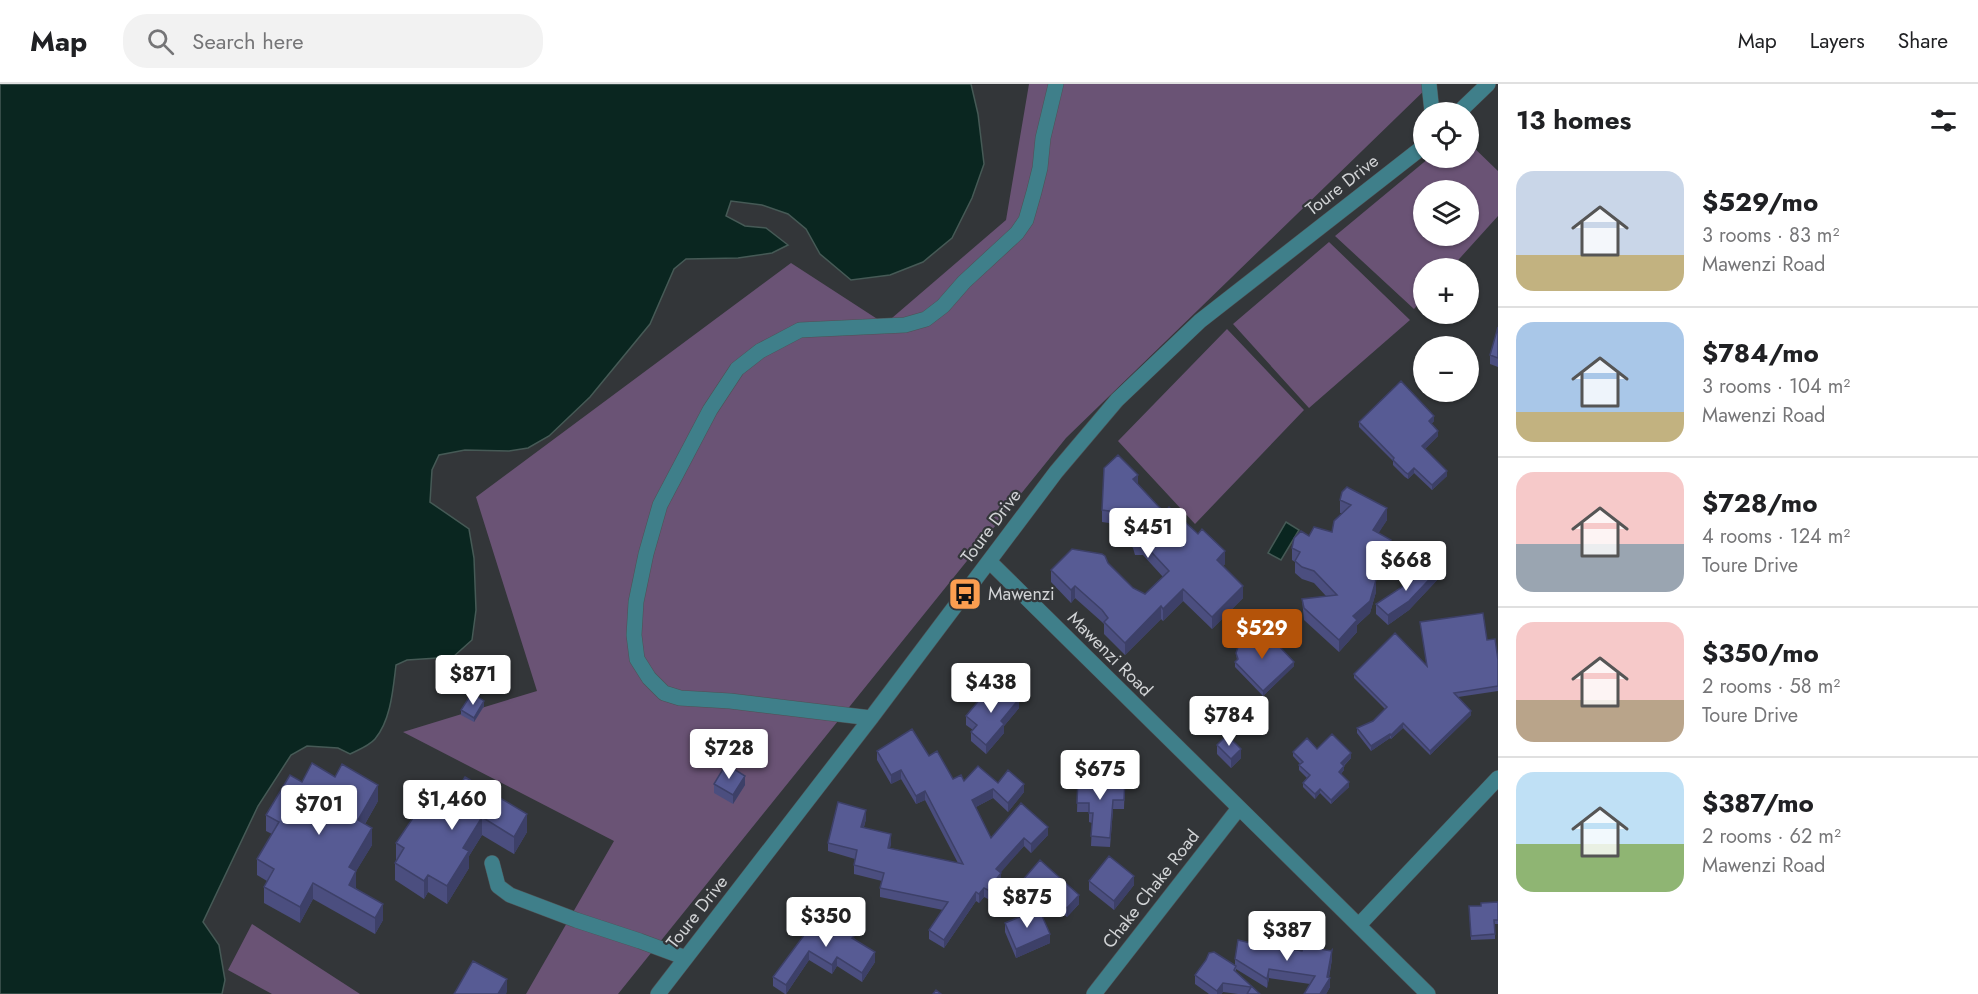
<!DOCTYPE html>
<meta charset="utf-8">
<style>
body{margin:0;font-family:Jost,sans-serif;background:#f2f2f2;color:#202124;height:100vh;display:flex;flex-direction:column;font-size:22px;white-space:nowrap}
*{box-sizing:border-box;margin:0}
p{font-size:20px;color:#757577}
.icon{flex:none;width:33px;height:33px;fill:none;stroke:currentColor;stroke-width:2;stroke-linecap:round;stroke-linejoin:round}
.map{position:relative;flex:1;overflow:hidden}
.details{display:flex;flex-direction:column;background:#fff;width:480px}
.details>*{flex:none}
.fabs{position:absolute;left:1413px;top:18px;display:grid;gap:12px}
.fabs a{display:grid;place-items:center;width:66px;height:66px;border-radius:50%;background:#fff;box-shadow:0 2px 4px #0004;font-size:30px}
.price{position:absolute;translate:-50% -51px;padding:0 14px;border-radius:6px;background:#fff;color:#222;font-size:20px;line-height:39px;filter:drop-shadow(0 2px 3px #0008)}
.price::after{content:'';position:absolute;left:50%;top:36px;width:18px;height:14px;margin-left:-9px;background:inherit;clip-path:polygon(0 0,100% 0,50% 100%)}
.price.selected{background:#b45309;color:#fff}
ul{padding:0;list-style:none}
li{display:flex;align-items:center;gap:18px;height:150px;padding:0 18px}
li+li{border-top:2px solid #e0e0e0}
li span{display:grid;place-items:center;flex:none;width:168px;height:120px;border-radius:18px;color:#555}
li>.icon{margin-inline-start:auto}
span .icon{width:72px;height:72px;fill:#fffc;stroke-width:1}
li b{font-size:26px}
h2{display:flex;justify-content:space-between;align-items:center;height:72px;padding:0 18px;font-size:26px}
header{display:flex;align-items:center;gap:36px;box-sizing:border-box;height:84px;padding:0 30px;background:#fff;border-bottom:2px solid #e0e0e0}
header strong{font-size:28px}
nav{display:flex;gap:33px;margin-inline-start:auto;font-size:21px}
.search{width:420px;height:54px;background:#f2f2f2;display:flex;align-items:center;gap:15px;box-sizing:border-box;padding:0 21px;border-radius:24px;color:#757577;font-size:22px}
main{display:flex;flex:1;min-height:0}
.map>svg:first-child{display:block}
.green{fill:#6a5375;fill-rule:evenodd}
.water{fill:#0a2620;stroke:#465a56;stroke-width:1.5}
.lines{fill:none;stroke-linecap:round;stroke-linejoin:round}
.minor-casing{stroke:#4f5255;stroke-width:16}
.minor{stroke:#3f7f8a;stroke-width:15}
.wall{fill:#4b4e7f}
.shaded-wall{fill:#3d4068}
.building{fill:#575b94;stroke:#3d4068;stroke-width:1.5}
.labels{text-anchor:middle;stroke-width:4.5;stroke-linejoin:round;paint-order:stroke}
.street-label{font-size:18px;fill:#d1d3d5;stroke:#333639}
.poi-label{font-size:18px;fill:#d1d3d5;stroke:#333639;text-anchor:start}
</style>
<header>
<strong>Map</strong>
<div class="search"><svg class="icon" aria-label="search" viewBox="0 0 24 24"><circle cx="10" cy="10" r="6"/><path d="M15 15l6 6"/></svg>Search here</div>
<nav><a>Map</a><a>Layers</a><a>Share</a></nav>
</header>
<main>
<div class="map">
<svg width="1498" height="910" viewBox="0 0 1498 910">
<rect width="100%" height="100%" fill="#333639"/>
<!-- green -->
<path class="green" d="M1029,0H1431L1066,354L618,910H526L614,757L403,648L537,607L476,413L791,179L885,240L1006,136Z
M1469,59L1498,87V132L1451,184H1424L1423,215L1414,225L1335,152L1429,74H1468ZM1468,106V152H1424V106Z
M1329,158L1410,236L1309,324L1233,240Z
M1227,245L1304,326L1195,440L1118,357Z
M252,840L360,910H272L228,886Z"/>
<!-- water -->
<path class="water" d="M0,0H971L978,30L984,80L972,114L952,154L923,178L890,191L851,196L820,170L806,145L788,130L762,121L731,117L726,132L745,142L766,144L788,161L772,169L738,174L686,175L674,185L650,240L590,313L549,352L528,364L509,367L465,366L439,371L432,386L430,418L469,445L474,474L476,526L472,556L453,573L407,576L396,581C393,605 391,636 375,655C369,662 358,666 350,670L338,664L307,662L291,671L258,722L203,838L219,861L225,896L222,910H0Z
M1286,438L1299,446L1281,476L1268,469Z"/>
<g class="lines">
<defs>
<path id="minor" d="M1429,0L1432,28
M1459,28L1488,0
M989,477L1428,910
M871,634L730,617L680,614L664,609L649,594L637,575L634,551L636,518L646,470L660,421L710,326L737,285L760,267L800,246L905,241L926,235L943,222L964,198L1017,149L1026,136L1034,108L1040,84L1043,54L1056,0
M492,779L498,802L510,811L576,836L640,857L686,874
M1359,841L1498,694
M658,910L871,634L1056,388L1117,316L1200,237L1424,62
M1094,910L1239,724"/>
</defs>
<!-- minor casing -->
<use href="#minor" class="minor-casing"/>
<!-- minor -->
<use href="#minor" class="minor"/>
</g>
<!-- wall -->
<path class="wall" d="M1498,243V283L1490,280V271Z
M1434,337L1431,340L1438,352L1425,365L1447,392L1432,406L1414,389L1408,395L1405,393L1393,381V377L1359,343V338Z
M1138,401L1158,422L1225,480L1223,482L1243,514L1212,545L1183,517L1163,537L1161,535L1125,571L1104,550V540L1102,538L1075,514L1071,519L1051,498V486L1108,479L1133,504L1145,510L1163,493L1143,471H1135L1133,464L1109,439L1102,438V426Z
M1340,416L1387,436L1378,449L1391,468L1375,496L1376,508L1370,529L1357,541V548L1339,568L1304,536L1302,515L1326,512L1314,499L1302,495L1295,489V478L1292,476V464L1309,452L1332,448L1342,429H1340Z
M1440,493L1409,526L1388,541L1376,530V520Z
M1420,538L1487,556L1498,576V607L1458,613L1471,631L1430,671L1403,644L1391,655L1390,654L1371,667L1357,649V644L1373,637L1385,625L1354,594V590L1427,581Z
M1258,554L1294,582L1263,612L1235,583V578L1237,576L1236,569Z
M994,617L1019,624L1004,642V649L986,670L971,657V648L973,646L966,641V632Z
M484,622L474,638L461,631V626Z
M1217,661L1241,674L1231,684L1217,670Z
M1317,665L1351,674L1344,682V686L1341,690L1349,703L1331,720L1320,709L1315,715L1303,703V699L1307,694L1299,686V681L1300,680L1293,672V668Z
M877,667L929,672L953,695L964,697L998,699L1024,708L1008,728L993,714L976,723L991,754L1048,751L1031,769L1024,762L1000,788L1001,798L988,815L984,813L979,819L976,817L944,864L929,855V846L943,826L880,813V804L882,797L854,790V781L855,775L828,767V759L866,735L864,743L891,759L890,764L958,779L925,716L916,720L901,695L891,700L877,676Z
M1078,694L1125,695L1124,725H1113L1110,763L1091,762L1092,739L1089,738V728H1077Z
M714,700L745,701L733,720L714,709Z
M378,717L365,740L372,761L356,787V804L383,836L375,850L313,815L300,839L264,819V803L267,797L257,791V775L272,750L266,747V731Z
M450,717L527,748L514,770L482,751L469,772V784L447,820L428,808L424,815L395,796V779L396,776V759L425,729Z
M1022,797L1079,820L1067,833L1056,824L1050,830L1022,806Z
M1089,797L1134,801L1114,826L1089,806Z
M1498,818V840H1495V855L1471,856L1469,822H1481Z
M822,827L855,855L875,878L862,898L837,882L832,890L809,876L786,910H785L773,902V893Z
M1005,839L1050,859L1016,874L1005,848Z
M1265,861L1332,875L1329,894L1330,903L1326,910H1304L1310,900L1269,894L1267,904L1236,885V888L1260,910H1238L1223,908L1221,910H1209L1195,900V891L1235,882V875Z"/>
<!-- shaded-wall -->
<path class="shaded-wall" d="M1434,332V337L1429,342V337Z
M1438,347V352L1422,368V362Z
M1414,384V389L1408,395V390Z
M1447,387V392L1432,406V401Z
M1138,391V403L1133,395Z
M1387,424V436L1373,458V446Z
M1391,456V468L1370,505V493Z
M1225,467V480L1217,488V476Z
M1440,484V493L1409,526L1388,541V531Z
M1376,496V508L1370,529L1357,541V548L1339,568V556Z
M1075,502V514L1071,519V506Z
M1243,502V514L1212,545V533Z
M1183,505V517L1163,537V525Z
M1161,522V535L1125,571V559Z
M1294,578V582L1263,612V607Z
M1019,615V624L1004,642V649L986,670V661L1001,637Z
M484,617V622L474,638V634Z
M1471,627V631L1430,671V667Z
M1403,639V644L1391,655V651Z
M1390,650V654L1371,667V662Z
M1241,665V674L1231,684V675Z
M1351,669V674L1341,684V679Z
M1344,682V686L1339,692V688Z
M901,686V695L891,700V691Z
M745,692V701L733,720V711Z
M1349,698V703L1331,720V716Z
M1024,700V708L1008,728V719Z
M378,701V717L358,752V736Z
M993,705V714L972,725V716Z
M1320,705V709L1315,715V710Z
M925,707V716L916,720V712Z
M866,726V735L861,752V743Z
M527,730V748L514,770V753Z
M482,733V751L469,772V784L447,820V802L463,764Z
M1048,743V751L1031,769V760Z
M372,744V761L349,799V783Z
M891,750V759L888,773V764Z
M1024,754V762L996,794V785Z
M356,787V803L349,817V801Z
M1001,789V798L988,815V806Z
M428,791V808L424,815V797Z
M1134,792V801L1114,826V817Z
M313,799V815L300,839V823Z
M984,804V813L979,819V810Z
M976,808V817L944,864V856Z
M1079,811V820L1067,833V824Z
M1056,815V824L1050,830V821Z
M383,820V836L375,850V834Z
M1050,850V859L1016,874V865Z
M1332,866V875L1328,897L1330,894V903L1326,910H1320L1327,893Z
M809,867V876L786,910V901Z
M875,868V878L862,898V889Z
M837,873V882L832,890V881Z
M1269,885V894L1267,904V895Z
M507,895V908L506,910H498Z
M1223,899V908L1221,910H1217V907Z"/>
<!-- building -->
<path class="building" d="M1498,243V274L1490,271Z
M1401,297L1434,332L1429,337L1438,347L1422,362L1447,387L1432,401L1414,384L1408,390L1405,388L1393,376L1394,374L1359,338Z
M1118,371L1138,391L1133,395L1158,422L1165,428L1169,423L1198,450L1202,445L1225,467L1217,476L1243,502L1212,533L1183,505L1163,525L1161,522L1125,559L1104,538L1108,534L1102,526L1075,502L1071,506L1051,486L1072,465L1102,470L1105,472L1108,479L1133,504L1145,510L1169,487L1143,459H1135L1133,452L1109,427L1102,426L1104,384Z
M1347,403L1387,424L1373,446L1391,456L1370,493L1376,496L1370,517L1353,532L1357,536L1339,556L1304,524L1302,515L1337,511L1314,487L1302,483L1295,477L1300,468L1292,464L1294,454L1301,447L1309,452L1314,443L1332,448L1334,437L1351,421L1340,416L1342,408Z
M1437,480L1440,484L1409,517L1388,531L1376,520Z
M1483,529L1487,556L1495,555L1498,576V602L1454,609L1471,627L1430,667L1403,639L1391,651L1390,650L1371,662L1357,644L1373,637L1387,623L1354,590L1395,549L1427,582L1420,538Z
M1265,547L1294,578L1263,607L1235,578L1238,575L1236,569L1238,563L1253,549L1258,554Z
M1005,603L1019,615L1001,637L1004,640L986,661L971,648L977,641L966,632L985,609L994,617Z
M472,609L484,617L474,634L461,626Z
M912,645L929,672L937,667L953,695L961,691L964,697L978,682L998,699L1008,686L1024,700L1008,719L993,705L972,716L991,754L1021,719L1048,743L1031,760L1024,754L996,785L1001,789L988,806L984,804L979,810L976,808L944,856L929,846L948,818L880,804L884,789L854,781L857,766L828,759L838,718L866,726L861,743L891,750L888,764L963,780L925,707L916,712L901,686L891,691L877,667Z
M1332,650L1351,669L1341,679L1344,682L1339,688L1349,698L1331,716L1320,705L1315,710L1303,699L1310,691L1299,681L1303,678L1293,668L1307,654L1317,665Z
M1227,651L1241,665L1231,675L1217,661Z
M312,679L335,693L342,680L378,701L358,736L372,744L349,783L356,787L349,801L383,820L375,834L313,799L300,823L264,803L274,785L257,775L279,738L266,731L290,691L302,698Z
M726,680L745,692L733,711L714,700Z
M1080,691H1093L1092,695H1125L1124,716H1113L1110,754L1091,752L1093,729H1089V719H1077L1078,694Z
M465,693L527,730L514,753L482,733L463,764L469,767L447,802L428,791L424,797L395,779L404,764L396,759L419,725L425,729L437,709L450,717Z
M1109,772L1134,792L1114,817L1089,797Z
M1040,776L1079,811L1067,824L1056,815L1050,821L1022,797Z
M1498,818V836H1494L1495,850L1471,852L1469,822H1481V819Z
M1039,825L1050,850L1016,865L1005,839Z
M822,827L855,851L852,854L875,868L862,889L837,873L832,881L809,867L786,901L773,893Z
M1238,856L1251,859L1252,856L1265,858V861L1302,867L1303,862L1331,867L1332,866L1327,893L1330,894L1320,910H1304L1315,892L1269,885L1267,895L1235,875Z
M1214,868L1236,882L1234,886L1260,910H1247L1251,903L1223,899L1217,907L1195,891L1206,876L1209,869Z
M473,877L507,895L498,910H454Z
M936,906L941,910H933Z"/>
<!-- icons -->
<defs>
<symbol id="bus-square" viewBox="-11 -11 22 22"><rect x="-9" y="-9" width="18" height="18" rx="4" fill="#fb9e50" stroke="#333639"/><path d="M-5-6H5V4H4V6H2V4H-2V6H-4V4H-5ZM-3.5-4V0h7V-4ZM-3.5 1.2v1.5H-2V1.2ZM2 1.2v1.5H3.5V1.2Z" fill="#111"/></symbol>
</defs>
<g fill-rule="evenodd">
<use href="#bus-square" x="946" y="491" width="38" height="38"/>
</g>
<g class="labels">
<!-- street labels -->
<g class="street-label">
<text transform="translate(1342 101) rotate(-38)" y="6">Toure Drive</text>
<text transform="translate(991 442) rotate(-53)" y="6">Toure Drive</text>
<text transform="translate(1110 570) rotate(45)" y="6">Mawenzi Road</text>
<text transform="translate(1151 805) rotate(-52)" y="6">Chake Chake Road</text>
<text transform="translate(697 828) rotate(-52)" y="6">Toure Drive</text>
</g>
<!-- poi labels -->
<g class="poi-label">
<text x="988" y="516">Mawenzi</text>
</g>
</g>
</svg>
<div class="fabs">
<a><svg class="icon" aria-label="locate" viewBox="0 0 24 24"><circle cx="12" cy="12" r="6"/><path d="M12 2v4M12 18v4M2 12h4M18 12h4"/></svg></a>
<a><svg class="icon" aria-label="layers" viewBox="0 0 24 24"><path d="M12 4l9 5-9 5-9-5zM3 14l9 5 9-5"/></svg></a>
<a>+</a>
<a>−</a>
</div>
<b class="price" style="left:1148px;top:475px">$451</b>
<b class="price" style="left:1406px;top:508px">$668</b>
<b class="price selected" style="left:1262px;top:576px">$529</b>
<b class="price" style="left:473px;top:622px">$871</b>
<b class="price" style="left:991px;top:630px">$438</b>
<b class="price" style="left:1229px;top:663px">$784</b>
<b class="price" style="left:729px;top:696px">$728</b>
<b class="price" style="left:1100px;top:717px">$675</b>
<b class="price" style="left:452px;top:747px">$1,460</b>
<b class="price" style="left:319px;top:752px">$701</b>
<b class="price" style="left:1027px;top:845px">$875</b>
<b class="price" style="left:826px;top:864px">$350</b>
<b class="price" style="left:1287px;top:878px">$387</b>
</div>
<section class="details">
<h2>13 homes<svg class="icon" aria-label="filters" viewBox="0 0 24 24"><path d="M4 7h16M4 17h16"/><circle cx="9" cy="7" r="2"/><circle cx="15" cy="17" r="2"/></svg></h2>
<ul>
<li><span style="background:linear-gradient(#c9d6e8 70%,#c2b280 0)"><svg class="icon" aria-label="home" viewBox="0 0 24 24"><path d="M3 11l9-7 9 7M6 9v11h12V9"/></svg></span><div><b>$529/mo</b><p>3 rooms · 83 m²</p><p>Mawenzi Road</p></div></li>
<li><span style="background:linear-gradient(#a9c7e8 75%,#c2b280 0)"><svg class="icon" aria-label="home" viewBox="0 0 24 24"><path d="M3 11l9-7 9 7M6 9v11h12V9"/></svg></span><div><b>$784/mo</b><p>3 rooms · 104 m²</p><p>Mawenzi Road</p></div></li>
<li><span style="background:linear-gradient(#f6c9c9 60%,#9aa5b1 0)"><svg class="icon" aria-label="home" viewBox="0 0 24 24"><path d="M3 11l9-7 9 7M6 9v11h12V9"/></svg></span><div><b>$728/mo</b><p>4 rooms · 124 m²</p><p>Toure Drive</p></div></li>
<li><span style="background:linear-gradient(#f6c9c9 65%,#b9a48a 0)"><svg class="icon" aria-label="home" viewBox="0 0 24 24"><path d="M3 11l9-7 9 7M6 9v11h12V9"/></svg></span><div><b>$350/mo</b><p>2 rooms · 58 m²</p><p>Toure Drive</p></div></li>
<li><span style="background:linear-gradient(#bfe0f5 60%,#8fb573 0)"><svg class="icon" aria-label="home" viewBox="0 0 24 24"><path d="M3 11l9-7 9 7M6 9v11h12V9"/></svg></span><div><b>$387/mo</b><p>2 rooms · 62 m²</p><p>Mawenzi Road</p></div></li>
</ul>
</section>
</main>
